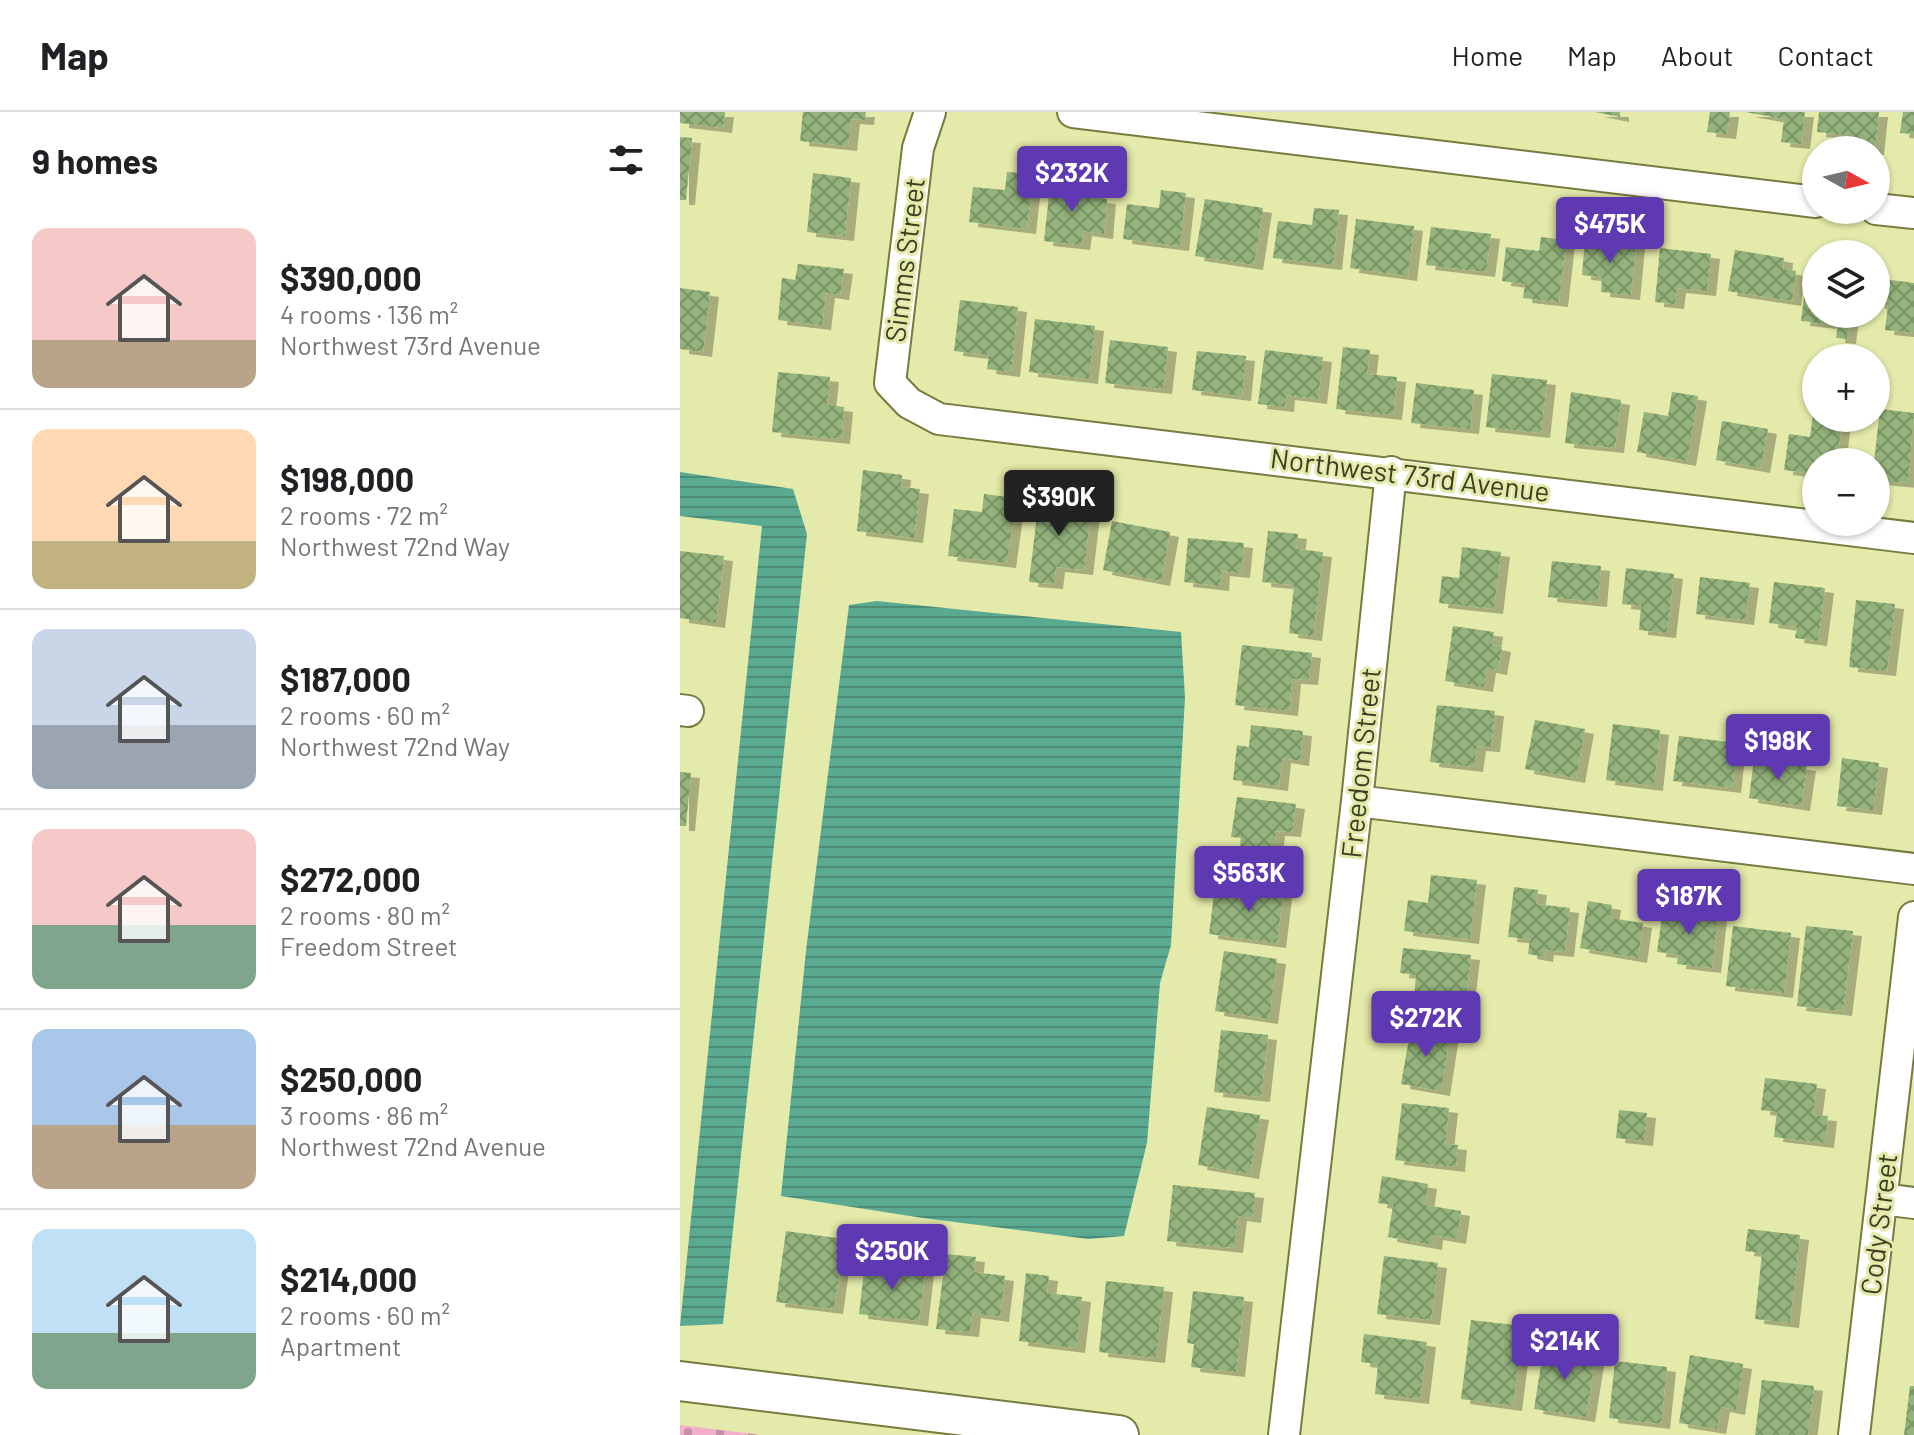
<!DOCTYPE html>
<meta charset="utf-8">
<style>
body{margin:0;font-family:Barlow,sans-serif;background:#f6f6f6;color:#202124;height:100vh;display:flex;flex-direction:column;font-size:30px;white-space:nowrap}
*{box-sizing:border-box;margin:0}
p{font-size:26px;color:#757577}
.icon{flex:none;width:44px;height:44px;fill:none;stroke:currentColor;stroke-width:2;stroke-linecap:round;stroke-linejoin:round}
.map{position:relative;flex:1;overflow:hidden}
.side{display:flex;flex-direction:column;background:#fff;width:680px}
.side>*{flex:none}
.needle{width:52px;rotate:98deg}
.buttons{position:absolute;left:1122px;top:24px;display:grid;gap:16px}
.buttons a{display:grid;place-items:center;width:88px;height:88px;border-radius:50%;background:#fff;box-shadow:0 2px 6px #0004;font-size:40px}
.price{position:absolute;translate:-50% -68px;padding:0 18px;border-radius:8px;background:#5f39b2;color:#fff;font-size:26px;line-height:52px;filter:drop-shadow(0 2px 4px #0008)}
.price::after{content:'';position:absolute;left:50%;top:48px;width:24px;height:18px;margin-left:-12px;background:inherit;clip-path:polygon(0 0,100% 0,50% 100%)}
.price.active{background:#222;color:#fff}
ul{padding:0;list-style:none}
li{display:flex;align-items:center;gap:24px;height:200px;padding:0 32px}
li+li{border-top:2px solid #e0e0e0}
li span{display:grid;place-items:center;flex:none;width:224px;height:160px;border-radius:16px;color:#555}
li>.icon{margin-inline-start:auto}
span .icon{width:96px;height:96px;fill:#fffc;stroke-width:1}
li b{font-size:34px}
h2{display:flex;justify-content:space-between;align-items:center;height:96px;padding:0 32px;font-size:34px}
header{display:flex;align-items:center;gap:48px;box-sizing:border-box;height:112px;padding:0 40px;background:#fff;border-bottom:2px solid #e0e0e0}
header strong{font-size:38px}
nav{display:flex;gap:44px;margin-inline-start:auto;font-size:28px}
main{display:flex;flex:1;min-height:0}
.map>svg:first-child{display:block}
.cemetery{fill:url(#cemetery-stones)}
.water{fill:url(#water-rules)}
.building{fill:url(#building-cross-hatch);filter:url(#shadow)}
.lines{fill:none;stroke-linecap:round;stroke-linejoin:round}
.minor-casing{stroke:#777b3f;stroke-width:34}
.tertiary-casing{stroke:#777b3f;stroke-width:42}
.minor{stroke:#fff;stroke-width:30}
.tertiary{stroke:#fff;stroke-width:38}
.labels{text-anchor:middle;stroke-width:6;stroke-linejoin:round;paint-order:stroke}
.street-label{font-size:28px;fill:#3c3e24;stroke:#e4eaa9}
</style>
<header>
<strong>Map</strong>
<nav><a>Home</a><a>Map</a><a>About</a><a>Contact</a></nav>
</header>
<main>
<section class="side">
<h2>9 homes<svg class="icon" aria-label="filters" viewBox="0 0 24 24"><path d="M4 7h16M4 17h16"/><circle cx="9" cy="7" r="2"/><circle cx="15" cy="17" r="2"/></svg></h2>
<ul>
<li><span style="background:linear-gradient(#f6c9c9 70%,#b9a48a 0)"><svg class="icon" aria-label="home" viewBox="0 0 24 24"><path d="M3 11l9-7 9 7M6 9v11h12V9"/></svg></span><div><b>$390,000</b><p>4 rooms · 136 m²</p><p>Northwest 73rd Avenue</p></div></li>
<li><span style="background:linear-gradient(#ffd9b3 70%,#c2b280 0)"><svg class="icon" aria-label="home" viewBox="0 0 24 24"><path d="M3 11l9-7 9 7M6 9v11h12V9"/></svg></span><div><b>$198,000</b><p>2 rooms · 72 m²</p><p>Northwest 72nd Way</p></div></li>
<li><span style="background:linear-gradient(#c9d6e8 60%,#9aa5b1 0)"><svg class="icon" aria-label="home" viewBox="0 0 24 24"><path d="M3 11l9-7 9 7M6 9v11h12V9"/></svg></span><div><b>$187,000</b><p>2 rooms · 60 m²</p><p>Northwest 72nd Way</p></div></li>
<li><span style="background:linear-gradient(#f6c9c9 60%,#7fa58c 0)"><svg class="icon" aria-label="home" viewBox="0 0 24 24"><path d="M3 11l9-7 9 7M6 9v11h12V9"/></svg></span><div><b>$272,000</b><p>2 rooms · 80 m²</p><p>Freedom Street</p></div></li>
<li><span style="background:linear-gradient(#a9c7e8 60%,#b9a48a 0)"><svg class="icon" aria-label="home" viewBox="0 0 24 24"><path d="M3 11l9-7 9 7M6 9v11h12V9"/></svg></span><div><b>$250,000</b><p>3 rooms · 86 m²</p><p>Northwest 72nd Avenue</p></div></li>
<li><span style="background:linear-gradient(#bfe0f5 65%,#7fa58c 0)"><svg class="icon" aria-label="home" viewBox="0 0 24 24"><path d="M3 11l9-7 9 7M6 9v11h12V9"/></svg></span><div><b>$214,000</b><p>2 rooms · 60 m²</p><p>Apartment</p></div></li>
</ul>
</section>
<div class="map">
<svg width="1234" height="1323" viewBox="0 0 1234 1323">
<defs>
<pattern id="cemetery-stones" width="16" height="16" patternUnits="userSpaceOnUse" patternTransform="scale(2)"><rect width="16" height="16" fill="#f1afcb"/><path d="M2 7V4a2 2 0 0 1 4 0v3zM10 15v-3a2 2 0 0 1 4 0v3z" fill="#c490a5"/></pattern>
<pattern id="water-rules" width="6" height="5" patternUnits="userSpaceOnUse" patternTransform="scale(2)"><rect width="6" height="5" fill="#5aaa92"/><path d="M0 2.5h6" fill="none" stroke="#4c8c77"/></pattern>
<pattern id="building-cross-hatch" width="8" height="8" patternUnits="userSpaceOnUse" patternTransform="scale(2)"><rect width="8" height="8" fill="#94b37c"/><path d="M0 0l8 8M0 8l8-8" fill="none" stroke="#7a9365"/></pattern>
<filter id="shadow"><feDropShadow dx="9" dy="5" stdDeviation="0" flood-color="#0004"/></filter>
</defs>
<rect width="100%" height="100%" fill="#e4eaa9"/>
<!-- cemetery -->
<path class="cemetery" d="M0,1313L82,1323H0Z"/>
<!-- water -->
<path class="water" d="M0,360L113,377L127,422L43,1212L0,1214L82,414L0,404Z
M197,489L501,520L505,586L491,833L480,871L467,1031L444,1124L408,1127L243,1106L101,1084L126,839L169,493Z"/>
<!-- building -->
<path class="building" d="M0,0H45L43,16L0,11Z
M123,0H186L185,8L171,7L168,34L120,29Z
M915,0H940V5Z
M1030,0H1050L1047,22L1027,20Z
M1065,0H1125L1121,32L1101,30L1104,7Z
M1139,0H1199L1195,38H1166L1168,23L1137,20Z
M1223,0H1234V22L1220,21Z
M0,25L12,26L6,88H0Z
M327,60L353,62L347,117L289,110L293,75L325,78Z
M133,61L171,66L165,124L127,120Z
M371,65L395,68L393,83L427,87L424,122L403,119L401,133L364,129Z
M481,78L506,81L500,134L443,127L447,92L479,96Z
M525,87L583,96L574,153L515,144Z
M634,96L659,98L653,153L593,146L598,109L632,113Z
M676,107L734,114L728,164L670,156Z
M751,115L811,122L806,160L746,153Z
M861,125L886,128L879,190L843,186L845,172L822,169L826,135L859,139Z
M905,127L956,132L951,183L921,180L922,165L902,163Z
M980,136L1031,142L1027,179L997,176L995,192L975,190Z
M1055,138L1104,146L1103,157L1116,159L1112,189L1048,179Z
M118,152L164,157L160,183L146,181L142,213L98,208L102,166L115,168Z
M1128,153L1136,154V202H1170L1167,227L1156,226L1158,213L1121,209Z
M1196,166L1234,171V221L1205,218L1208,193L1196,192Z
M0,176L30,180L23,240L0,237Z
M280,188L338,195L331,260L307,257L309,243L274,239Z
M355,207L415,214L409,267L349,260Z
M430,228L488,235L483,277L425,271Z
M663,235L690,238L687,262L717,265L713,303L656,297Z
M585,238L643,245L638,287L606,283L605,295L578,292Z
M517,239L566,244L562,284L512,278Z
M98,260L150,265L147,293L164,295L161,327L92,320Z
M812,262L867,268L861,321L806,315Z
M736,271L794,278L790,317L731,311Z
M891,280L941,288L935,336L885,331Z
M992,280L1018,284L1007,349L957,340L964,300L988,304Z
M1200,297L1234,301L1228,371L1196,368L1194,350Z
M1133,303L1136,306L1162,307L1157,350H1136V362L1104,358L1109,322L1130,325Z
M1042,309L1088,317L1081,356L1036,348Z
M183,358L222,363L221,375L240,377L234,426L177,419Z
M304,382L336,386L327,451L268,444L274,397L302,400Z
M359,386L412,392L404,458L376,455L374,472L349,470Z
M432,409L490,420L481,469L423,458Z
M588,419L618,422L616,437L643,440L633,524L609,521L614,473L582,470Z
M508,426L564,431L561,461L541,459L540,474L504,470Z
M782,435L821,440L814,497L759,491L762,464L779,466Z
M0,439L44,444L36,511L0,506Z
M872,449L921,454L918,490L868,485Z
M946,456L994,462L987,521L959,518L961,494L942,492Z
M1020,465L1070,471L1065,508L1016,502Z
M1094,470L1145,476L1138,529L1115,526L1117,515L1089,511Z
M1176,488L1215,492L1207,559L1169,555Z
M773,514L814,520L812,533L822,535L818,558L807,556L804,575L765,569Z
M562,533L632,541L629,568L612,567L609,599L555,593Z
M757,593L815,599L811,635L797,634L794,655L750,650Z
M855,608L905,617L896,666L845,657Z
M933,612L980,618L974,674L926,668Z
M571,613L623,619L620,649L602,646L599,674L553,668L557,633L569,635Z
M999,624L1057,631L1052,676L993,669Z
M1162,646L1199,651L1193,698L1157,694Z
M1074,647L1127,654L1121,694L1069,686Z
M0,660L11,661L6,714H0Z
M557,685L616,692L612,720L596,719L592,754L558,750L561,726L551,725Z
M751,763L797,768L790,827L724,819L728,788L748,791Z
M566,769L604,774L597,831L529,822L534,783L564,787Z
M834,775L858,778L856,792L890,796L885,840L865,838L864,845L848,842L850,827L828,825Z
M908,789L932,793L930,806L963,811L958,846L900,836Z
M983,797L1038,804L1032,856L997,852L998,842L977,840Z
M1053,814L1111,821L1104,881L1046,874Z
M1126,814L1173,819L1163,899L1117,894Z
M723,836L791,843L784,902L733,896L736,863L720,861Z
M544,839L597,847L589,907L535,899Z
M731,915L770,921L761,979L721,972Z
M541,918L588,923L581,985L534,980Z
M1085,966L1137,972L1133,1003L1148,1004L1145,1031L1094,1025L1097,1000L1081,998Z
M722,991L769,996L765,1032L778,1033L776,1055L715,1048Z
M527,995L580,1003L570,1062L518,1053Z
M939,998L967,1001L964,1029L936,1026Z
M702,1064L748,1072L745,1093L781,1099L777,1127L754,1123L753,1133L708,1125L713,1093L698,1091Z
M493,1073L575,1081L572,1106L558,1104L554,1136L487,1129Z
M1068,1117L1120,1123L1110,1211L1075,1207L1082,1141L1065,1139Z
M106,1119L164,1127L154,1197L96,1190Z
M266,1142L296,1145L294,1160L325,1164L320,1205L292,1201L290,1220L256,1217Z
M704,1144L758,1151L751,1208L697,1202Z
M185,1151L245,1158L239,1209L179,1202Z
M346,1161L369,1164L367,1181L402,1185L396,1236L339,1229Z
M426,1169L484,1175L476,1246L419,1240Z
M513,1179L564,1185L556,1260L511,1255L514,1232L507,1231Z
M791,1208L843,1214L833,1294L781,1287Z
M684,1222L747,1230L740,1287L695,1282L698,1252L681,1250Z
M864,1234L916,1243L906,1305L854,1297Z
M1010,1243L1063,1252L1056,1298L1041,1295L1037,1317L999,1311Z
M935,1249L987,1255L981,1312L929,1306Z
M1082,1268L1134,1274L1128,1323H1075Z
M1230,1274H1234V1323H1224Z"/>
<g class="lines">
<defs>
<path id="minor" d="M250,0L238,36L210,271L229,291L259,307L1234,426
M393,0L1136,90
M1196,97L1234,101
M0,598L8,599
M677,689L1234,757
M1202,1087L1234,1091
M604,1323L677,689L711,360
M1174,1323L1234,805"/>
<path id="tertiary" d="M0,1269L439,1323"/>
</defs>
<!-- minor casing -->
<use href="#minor" class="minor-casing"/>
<!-- tertiary casing -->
<use href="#tertiary" class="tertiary-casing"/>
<!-- minor -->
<use href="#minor" class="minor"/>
<!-- tertiary -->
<use href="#tertiary" class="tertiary"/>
</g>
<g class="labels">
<!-- street labels -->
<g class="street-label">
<text transform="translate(225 148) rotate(-83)" y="10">Simms Street</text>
<text transform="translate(730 363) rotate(7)" y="10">Northwest 73rd Avenue</text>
<text transform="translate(681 651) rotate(-84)" y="10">Freedom Street</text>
<text transform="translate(1199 1112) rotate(-83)" y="10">Cody Street</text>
</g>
</g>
</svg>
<div class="buttons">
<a><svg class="needle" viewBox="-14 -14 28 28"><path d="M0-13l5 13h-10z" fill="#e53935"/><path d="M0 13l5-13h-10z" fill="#757577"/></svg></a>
<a><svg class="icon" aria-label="layers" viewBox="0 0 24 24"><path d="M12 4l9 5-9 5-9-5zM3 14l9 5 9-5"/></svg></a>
<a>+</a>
<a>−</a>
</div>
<b class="price" style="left:392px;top:102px">$232K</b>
<b class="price" style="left:930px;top:153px">$475K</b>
<b class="price active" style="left:379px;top:426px">$390K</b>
<b class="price" style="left:1098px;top:670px">$198K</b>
<b class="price" style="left:569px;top:802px">$563K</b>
<b class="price" style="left:1009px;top:825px">$187K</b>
<b class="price" style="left:746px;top:947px">$272K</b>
<b class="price" style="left:212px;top:1180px">$250K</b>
<b class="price" style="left:885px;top:1270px">$214K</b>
</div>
</main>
